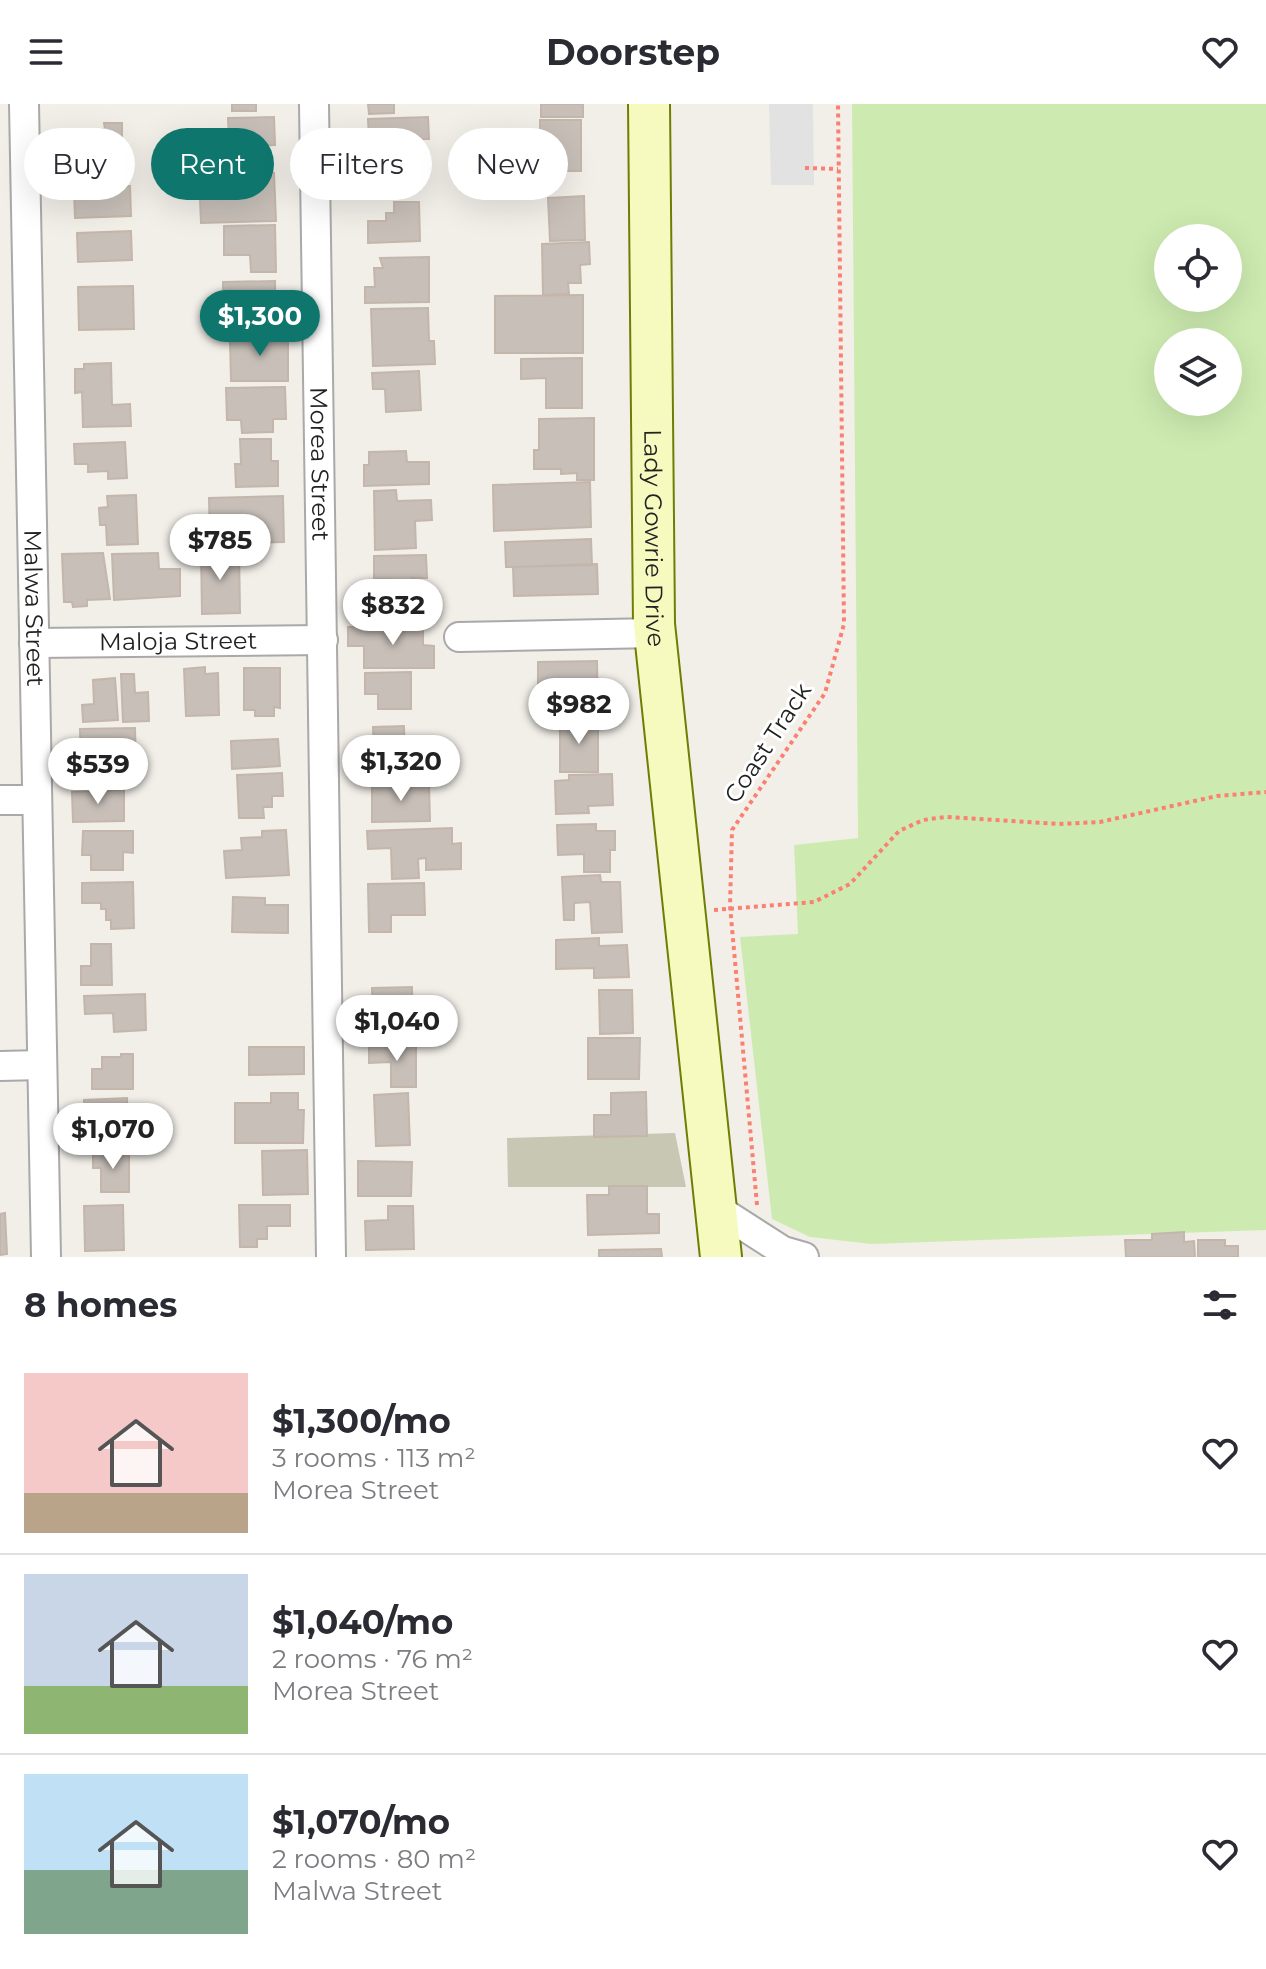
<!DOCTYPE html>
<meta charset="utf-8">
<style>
body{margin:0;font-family:Montserrat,sans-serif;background:#f7f7f7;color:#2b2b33;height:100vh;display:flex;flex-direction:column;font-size:30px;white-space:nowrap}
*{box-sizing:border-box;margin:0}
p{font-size:26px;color:#7c7c81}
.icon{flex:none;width:44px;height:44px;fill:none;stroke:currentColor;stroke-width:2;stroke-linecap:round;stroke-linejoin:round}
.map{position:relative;height:1153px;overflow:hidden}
.panel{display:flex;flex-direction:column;background:#fff;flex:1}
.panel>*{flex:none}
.guide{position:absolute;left:24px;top:24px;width:800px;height:72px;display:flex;gap:16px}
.fabs{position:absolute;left:1154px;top:120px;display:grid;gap:16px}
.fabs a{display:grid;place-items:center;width:88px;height:88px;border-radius:50%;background:#fff;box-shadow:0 8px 32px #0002;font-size:40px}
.price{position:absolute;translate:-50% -68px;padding:0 18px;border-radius:28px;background:#fff;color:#222;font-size:26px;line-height:52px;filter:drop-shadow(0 2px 4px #0008)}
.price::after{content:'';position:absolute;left:50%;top:48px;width:24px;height:18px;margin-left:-12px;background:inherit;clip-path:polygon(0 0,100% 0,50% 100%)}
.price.on{background:#0f766e;color:#fff}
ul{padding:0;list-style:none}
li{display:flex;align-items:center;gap:24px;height:200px;padding:0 24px}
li+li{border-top:2px solid #e1e1e2}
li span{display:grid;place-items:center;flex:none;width:224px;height:160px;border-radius:0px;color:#555}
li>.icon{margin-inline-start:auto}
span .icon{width:96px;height:96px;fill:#fffc;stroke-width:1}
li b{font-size:34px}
h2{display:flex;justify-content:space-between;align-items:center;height:96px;padding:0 24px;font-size:34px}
.tag{padding:0 28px;border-radius:36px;background:#fff;box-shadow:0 8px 32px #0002;font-size:28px;line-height:72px}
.tag.on{background:#0f766e;color:#fff}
header{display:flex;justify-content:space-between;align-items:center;height:104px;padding:0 24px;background:#fff;font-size:36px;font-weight:700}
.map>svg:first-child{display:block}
.construction{fill:#c7c7b4}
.grass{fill:#cdebb0;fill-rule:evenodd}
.parking{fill:#e2e2e2}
.building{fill:#c7bfb8;stroke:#c4b6ab;stroke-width:2}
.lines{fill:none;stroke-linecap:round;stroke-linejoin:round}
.minor-casing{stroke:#a9a9a9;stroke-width:32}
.secondary-casing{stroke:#707d05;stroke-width:44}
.path{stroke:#fa8072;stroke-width:4;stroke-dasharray:4 4;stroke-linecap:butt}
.minor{stroke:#fff;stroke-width:28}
.secondary{stroke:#f7fabf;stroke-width:40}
.labels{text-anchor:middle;stroke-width:6;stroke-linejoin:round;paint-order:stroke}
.street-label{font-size:24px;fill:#222;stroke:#fff}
</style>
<header><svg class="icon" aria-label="menu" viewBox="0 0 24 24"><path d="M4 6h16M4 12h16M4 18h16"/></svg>Doorstep<svg class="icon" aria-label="heart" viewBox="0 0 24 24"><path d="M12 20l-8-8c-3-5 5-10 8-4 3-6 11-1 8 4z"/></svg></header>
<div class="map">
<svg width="1266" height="1153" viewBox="0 0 1266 1153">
<rect width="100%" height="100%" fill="#f2efe9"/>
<!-- construction -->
<path class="construction" d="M675,1029L686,1083H508L507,1034Z"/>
<!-- grass -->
<path class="grass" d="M852,0H1266V1126L871,1140L810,1133L772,1115L740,833L798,830L794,741L858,734ZM1168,134H1228V194H1168ZM1168,238H1228V298H1168Z"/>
<!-- parking -->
<path class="parking" d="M769,0H813L814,81H771Z"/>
<!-- building -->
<path class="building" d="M232,0H256V7H232Z
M368,0H394V9L369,10Z
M541,0H583V13H541Z
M274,13L275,41L253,42V56L230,57L228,14Z
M428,13L429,35H418V64H404V75L384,76L383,34H369L368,15Z
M540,16H581V67H540Z
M104,19H122V62L74,63V47H94V26L105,25Z
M274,69L276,117L201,119L199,71Z
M130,82L131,112L75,114L74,84Z
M584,92L585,136L550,137L548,94Z
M394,98H419L420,137L368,139V117H386V109H394Z
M275,121L276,168H251L250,151H224V122Z
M131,127L132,156L78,158L77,129Z
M589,138L590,160L580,161L581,179H568L569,190L543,191L542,140Z
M429,153V198L365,199V183H375L374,164H383L380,154Z
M275,177L276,224L224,226L223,178Z
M133,182L134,225L79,226L78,183Z
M583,191V249H495V192Z
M428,204L429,237H434L435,260L373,262L371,205Z
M262,229H288V277H231L230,235H262Z
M582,254V304H546V274L521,275V255Z
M111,259L112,301L130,300L131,322L83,323L82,288L75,289V265H84V260Z
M419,267L421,306L386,308L385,285H373L372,269Z
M285,283L286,315H273V328L242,329L241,316H227L226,284Z
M594,314V376H577V369L561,370V365H534V346H539V315Z
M240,335H271V357H278V382L236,383L235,360H241Z
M125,338L127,374L108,375V367L88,368V360H75L74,340Z
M406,347L407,358H429V380L364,382V361H369V348Z
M590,378L591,423L494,427L493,381Z
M396,386L397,397L431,396L432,416L415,417L416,444L375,446L374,387Z
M136,391L138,440L107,441L106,421H100L99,404L108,403L107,392Z
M283,392L284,438L248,439V421L226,422L227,437L210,438L209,394Z
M591,435L592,461L506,463L505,438Z
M239,445L240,509L202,510L201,446Z
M103,449L110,495L87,496V502L73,503L72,498H64L62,450Z
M158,449L159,465H180V492L114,496L112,450Z
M426,451L427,474H411L412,501L394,502L393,475H374V452Z
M597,460L598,490L514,492L513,463Z
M348,523H423V541L434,542V564H364V542H348Z
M597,557L598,610H556V584L538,585V558Z
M205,563V570L218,569L219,611L186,612L184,565Z
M244,564H280V604L274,603V612H255V606H244Z
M411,568V605H378V590H365V569Z
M121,570H134L135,589L148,588L149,617L123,618Z
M115,574L118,616L83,618L82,601L94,600L93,576Z
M560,615H598V668H560Z
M404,622L405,664L363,666L362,646H374L373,623Z
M135,624L136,665L81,667L80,625Z
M278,635L280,662L232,665L231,637Z
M282,669L283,692H272V703H263L264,714H239L237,671Z
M612,670L613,701L588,702L589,709L556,710L555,677L569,676V671Z
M372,680H429L430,717L372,718Z
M124,686V717L73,718L72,688Z
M596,720V727H615V746H610V768H584V750L558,751L557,721Z
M452,724V740L461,739V765L426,766V754L418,755L419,774L392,775L391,744L368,745L367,727Z
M286,726L289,771L226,774L224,747L242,746L241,734L262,733V727Z
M83,727H133V749L123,748V766H91V751H82Z
M600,771L601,778H620L622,828L592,829L590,798L574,799V816H564L562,773Z
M133,778L134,824L111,825V816H106V805H101V799H82V779Z
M424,779L425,811H391V828H369L368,780Z
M233,793L265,794V801H288V829L232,828Z
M599,834V842L627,841L629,873L594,874V864L556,865V836Z
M91,840H111L112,881H81V862H91Z
M412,883L413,923L389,924V913H373L372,884Z
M599,886H632L633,929L600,930Z
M145,890L146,926L114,928L113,909L85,910L84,892Z
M588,934H640L639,975H588Z
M369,941H416V983H391V958L369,959Z
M249,943H304V970L249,971Z
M121,950H133V985H92V965H102V953H121Z
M646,988L647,1032L594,1033V1011H611V989Z
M271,989H298V1006H304L303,1039H235V999H271Z
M408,989L410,1041L376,1042L374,991Z
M127,994L128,1022L85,1024L84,996Z
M307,1046L308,1090L263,1091L262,1047Z
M93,1048H129V1088H101V1064H93Z
M358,1057L412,1058L411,1092H358Z
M609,1082H647V1110H659V1129L588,1131L587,1091H609Z
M123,1101L124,1146L85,1147L84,1102Z
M239,1101H290V1122H267V1135H257V1143H240Z
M388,1102H413L414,1145L366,1146L365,1117L388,1116Z
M5,1109L7,1150L0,1151V1110Z
M1184,1128V1138L1194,1137L1195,1153H1126L1125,1136H1152V1130Z
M1198,1136H1225V1142H1238V1153H1198Z
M661,1145L662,1153H599V1146Z"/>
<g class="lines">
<defs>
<g id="minor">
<path id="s1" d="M24,0L46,1153"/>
<path id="s2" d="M314,0L331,1153"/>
<path d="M459,533L655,529"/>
<path id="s3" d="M34,539L323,536"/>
<path d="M0,696H37"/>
<path d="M0,962L42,961"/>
<path d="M716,1104L783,1147L804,1153"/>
</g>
<g id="secondary">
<path id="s4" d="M649,0L654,520L721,1153"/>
</g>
</defs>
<!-- minor casing -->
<use href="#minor" class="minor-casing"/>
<!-- secondary casing -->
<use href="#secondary" class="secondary-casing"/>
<!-- path -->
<path class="path" d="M805,64L838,65
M347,514L442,513
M714,806L814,798L850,780L899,727L923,716L946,713L1059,720L1100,718L1217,692L1266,688
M757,1101L730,802L732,726L825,589L844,520L838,0"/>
<!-- minor -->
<use href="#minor" class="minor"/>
<!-- secondary -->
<use href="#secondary" class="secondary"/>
</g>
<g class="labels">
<!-- street labels -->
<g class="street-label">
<text dy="8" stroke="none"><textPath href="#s2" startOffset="360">Morea Street</textPath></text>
<text dy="8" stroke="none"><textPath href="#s4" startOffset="434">Lady Gowrie Drive</textPath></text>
<text dy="8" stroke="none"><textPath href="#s1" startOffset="504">Malwa Street</textPath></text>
<text dy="8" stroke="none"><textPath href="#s3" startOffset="144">Maloja Street</textPath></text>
<text transform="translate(768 639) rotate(-57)" y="8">Coast Track</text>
</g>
</g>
</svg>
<div class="fabs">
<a><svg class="icon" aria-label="locate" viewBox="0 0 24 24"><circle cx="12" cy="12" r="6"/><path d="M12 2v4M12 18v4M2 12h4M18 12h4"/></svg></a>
<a><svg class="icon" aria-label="layers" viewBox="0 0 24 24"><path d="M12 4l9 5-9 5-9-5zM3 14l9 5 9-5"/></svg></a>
</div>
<b class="price on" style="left:260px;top:254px">$1,300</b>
<b class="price" style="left:220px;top:478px">$785</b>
<b class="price" style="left:393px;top:543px">$832</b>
<b class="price" style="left:579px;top:642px">$982</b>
<b class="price" style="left:401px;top:699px">$1,320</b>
<b class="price" style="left:98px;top:702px">$539</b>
<b class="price" style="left:397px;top:959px">$1,040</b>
<b class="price" style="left:113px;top:1067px">$1,070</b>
<div class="guide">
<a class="tag">Buy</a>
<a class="tag on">Rent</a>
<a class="tag">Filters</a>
<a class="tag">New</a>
</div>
</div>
<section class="panel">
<h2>8 homes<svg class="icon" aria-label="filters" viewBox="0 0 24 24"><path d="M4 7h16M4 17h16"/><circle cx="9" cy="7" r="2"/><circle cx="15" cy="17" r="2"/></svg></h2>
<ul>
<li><span style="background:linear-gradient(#f6c9c9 75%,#b9a48a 0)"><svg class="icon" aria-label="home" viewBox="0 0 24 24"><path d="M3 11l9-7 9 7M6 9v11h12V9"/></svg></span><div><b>$1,300/mo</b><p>3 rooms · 113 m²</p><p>Morea Street</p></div><svg class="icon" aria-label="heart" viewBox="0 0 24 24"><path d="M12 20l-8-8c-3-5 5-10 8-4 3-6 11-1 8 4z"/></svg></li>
<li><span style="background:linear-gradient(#c9d6e8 70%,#8fb573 0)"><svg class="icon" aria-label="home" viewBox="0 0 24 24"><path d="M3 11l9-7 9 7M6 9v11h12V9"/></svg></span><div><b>$1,040/mo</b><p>2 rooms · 76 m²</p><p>Morea Street</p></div><svg class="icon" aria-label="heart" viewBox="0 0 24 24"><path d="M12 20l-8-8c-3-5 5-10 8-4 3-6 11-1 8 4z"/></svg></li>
<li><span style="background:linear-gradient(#bfe0f5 60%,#7fa58c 0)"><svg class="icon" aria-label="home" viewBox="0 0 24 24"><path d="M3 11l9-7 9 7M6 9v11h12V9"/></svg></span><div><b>$1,070/mo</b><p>2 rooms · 80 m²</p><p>Malwa Street</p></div><svg class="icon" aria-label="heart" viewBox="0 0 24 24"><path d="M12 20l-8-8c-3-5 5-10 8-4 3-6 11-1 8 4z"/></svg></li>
</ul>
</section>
